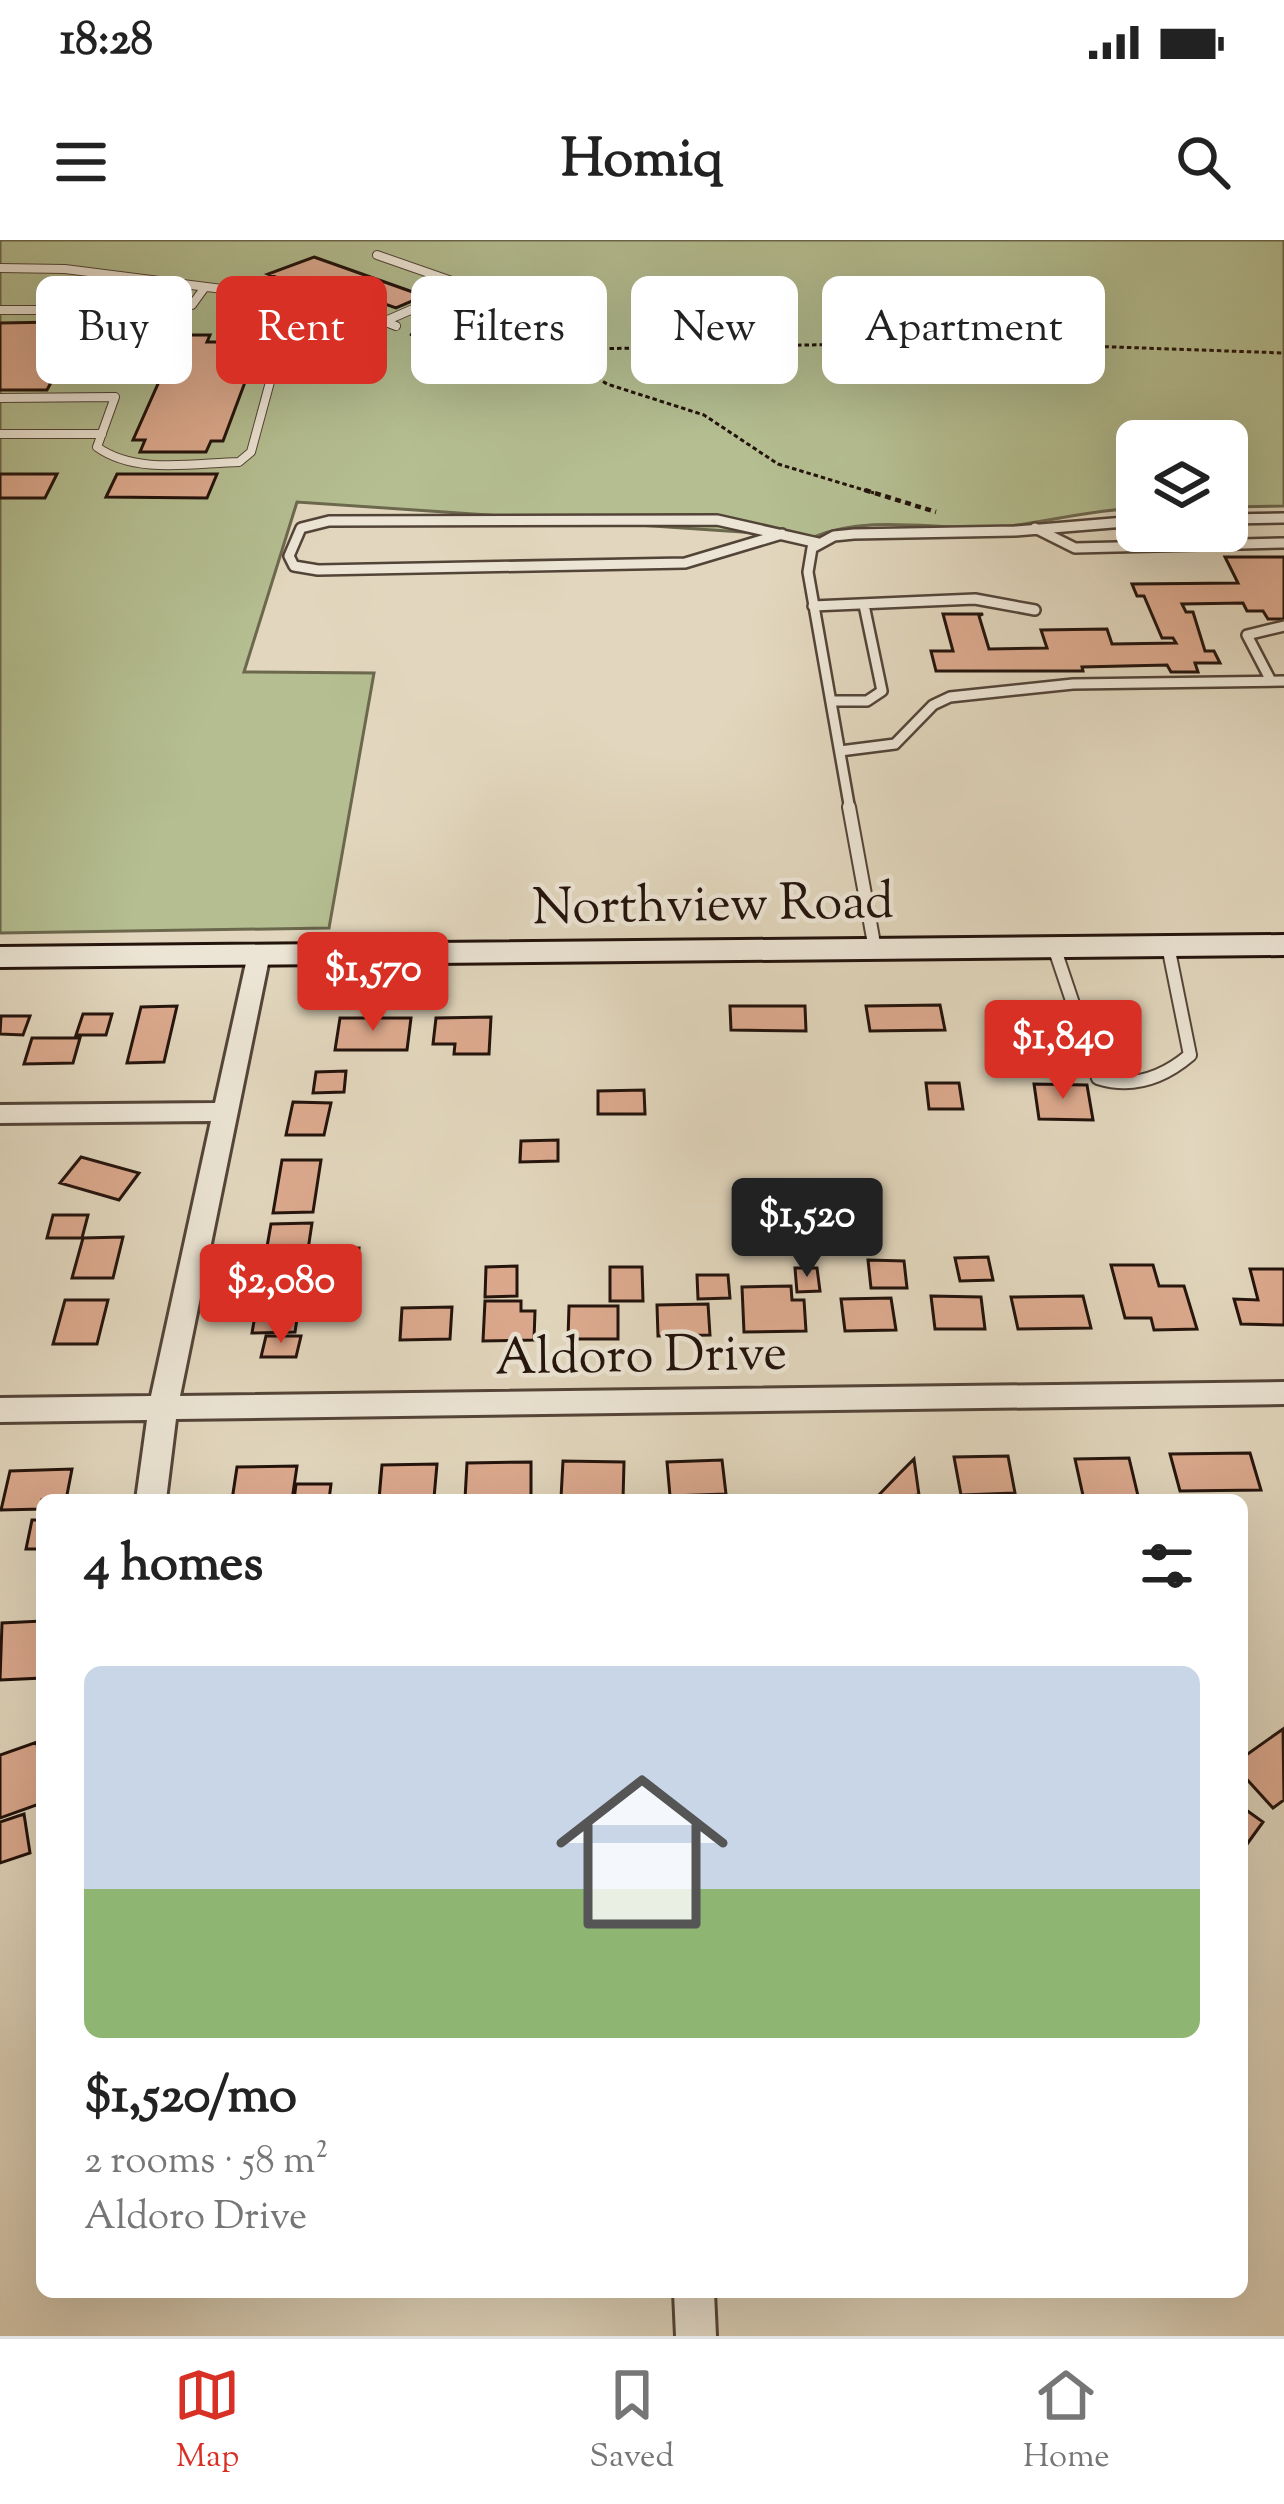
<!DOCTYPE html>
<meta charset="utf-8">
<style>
body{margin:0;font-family:"Sorts Mill Goudy",serif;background:#f6f6f6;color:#222;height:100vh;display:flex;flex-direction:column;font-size:45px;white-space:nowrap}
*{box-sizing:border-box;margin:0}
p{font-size:39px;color:#767676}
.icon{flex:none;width:66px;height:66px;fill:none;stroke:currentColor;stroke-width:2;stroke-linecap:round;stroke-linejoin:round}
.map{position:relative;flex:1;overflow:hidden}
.panel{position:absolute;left:36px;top:1254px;width:1212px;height:804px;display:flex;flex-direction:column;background:#fff;border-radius:18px;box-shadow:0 12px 48px #0002}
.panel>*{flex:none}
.hud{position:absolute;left:36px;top:36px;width:1212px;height:108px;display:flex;gap:24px}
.fabs{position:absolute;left:1116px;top:180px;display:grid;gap:24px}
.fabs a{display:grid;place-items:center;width:132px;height:132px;border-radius:18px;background:#fff;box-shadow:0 12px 48px #0002;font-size:60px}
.price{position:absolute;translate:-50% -102px;padding:0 27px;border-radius:12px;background:#d93025;color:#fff;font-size:39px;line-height:78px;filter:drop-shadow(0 3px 6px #0008)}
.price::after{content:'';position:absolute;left:50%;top:72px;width:36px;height:27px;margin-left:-18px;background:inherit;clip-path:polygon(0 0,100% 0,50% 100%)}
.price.on{background:#222;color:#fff}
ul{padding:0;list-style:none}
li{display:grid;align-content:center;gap:24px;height:636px;padding:0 48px}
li+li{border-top:3px solid #e0e0e0}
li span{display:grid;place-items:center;height:372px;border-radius:18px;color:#555}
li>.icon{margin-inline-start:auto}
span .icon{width:216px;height:216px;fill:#fffc;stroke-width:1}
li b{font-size:51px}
h2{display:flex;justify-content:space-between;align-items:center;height:144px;padding:0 48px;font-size:51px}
.tag{padding:0 42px;border-radius:18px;background:#fff;box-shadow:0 12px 48px #0002;font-size:42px;line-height:108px}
.tag.on{background:#d93025;color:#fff}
.status{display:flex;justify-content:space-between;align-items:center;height:84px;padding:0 60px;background:#fff;direction:ltr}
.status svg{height:33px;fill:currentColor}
header{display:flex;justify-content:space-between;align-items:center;height:156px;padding:0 48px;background:#fff;font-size:54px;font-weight:800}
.dock{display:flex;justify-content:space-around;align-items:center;height:168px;border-top:3px solid #e0e0e0;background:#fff;font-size:33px;color:#767676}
.dock a{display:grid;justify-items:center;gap:6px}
.dock .on{color:#d93025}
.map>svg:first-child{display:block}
.green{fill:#b4be91;stroke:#6c684e;stroke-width:3}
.building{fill:#ddaa8f;stroke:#23130c;stroke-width:3}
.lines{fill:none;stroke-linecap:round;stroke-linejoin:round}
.lane-far2-casing{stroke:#534438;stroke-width:10}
.lane-far1-casing{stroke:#534438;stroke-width:14}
.lane-casing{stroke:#534438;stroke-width:16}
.street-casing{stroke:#534438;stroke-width:6}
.secondary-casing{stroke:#23130c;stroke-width:6}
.path-far1{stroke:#23130c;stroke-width:3;stroke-dasharray:4.5 3;stroke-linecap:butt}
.path{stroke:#23130c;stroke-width:4.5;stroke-dasharray:6 4.5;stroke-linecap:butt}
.lane-far2{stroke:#ece5d5;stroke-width:8}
.lane-far1{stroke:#ece5d5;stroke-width:9}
.lane{stroke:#ece5d5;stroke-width:12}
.street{fill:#ece5d5;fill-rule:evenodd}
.secondary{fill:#ece5d5;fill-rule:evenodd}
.labels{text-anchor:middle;stroke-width:9;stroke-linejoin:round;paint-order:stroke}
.street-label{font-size:51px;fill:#23130c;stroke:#ece5d5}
</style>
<div class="status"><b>18:28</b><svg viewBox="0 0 49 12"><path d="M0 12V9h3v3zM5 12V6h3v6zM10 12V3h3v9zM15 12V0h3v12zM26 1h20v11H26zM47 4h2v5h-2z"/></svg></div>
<header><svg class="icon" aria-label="menu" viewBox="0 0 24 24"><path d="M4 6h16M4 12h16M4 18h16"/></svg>Homiq<svg class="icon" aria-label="search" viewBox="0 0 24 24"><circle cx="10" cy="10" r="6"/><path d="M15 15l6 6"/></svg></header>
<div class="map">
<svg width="1284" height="2096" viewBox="0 0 1284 2096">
<rect width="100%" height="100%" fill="#e2d7be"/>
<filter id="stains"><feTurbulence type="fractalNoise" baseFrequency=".00167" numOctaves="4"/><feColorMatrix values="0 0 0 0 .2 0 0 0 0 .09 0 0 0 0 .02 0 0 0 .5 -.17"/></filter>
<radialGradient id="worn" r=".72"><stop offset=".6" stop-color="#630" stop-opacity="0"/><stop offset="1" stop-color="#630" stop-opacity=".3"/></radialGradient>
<!-- green -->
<path class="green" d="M0,0H1284V266L1227,267V201H1137V268C1096,270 1058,279 1017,285C951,295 877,271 814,297L297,262L244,432L374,433L329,688L0,693Z"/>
<!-- building -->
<path class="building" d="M314,17L424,56L396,68L371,59L358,64L335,55L326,58L268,34Z
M173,80L166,95H210L207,102H260L223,201H211L206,212H140L145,200H133L161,137H146L152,124H61L47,150H0V83Z
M0,234H57L45,258H0Z
M117,234H217L207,258L106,257Z
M1225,317H1284V379H1268L1263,371H1247L1243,363L1182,364L1186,372H1193L1205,411H1214L1220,423H1195L1198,432H1171L1167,425L1082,427L1083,431H936L931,411H953L943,374H983L979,376L989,409L1047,408L1041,390L1107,389L1112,404L1176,403L1173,398H1162L1144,356H1137L1132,344L1238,343Z
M940,765L945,790L870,791L866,766Z
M177,766L164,822L127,823L141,767Z
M730,766H805L806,791L731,790Z
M83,774H112L106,795H76Z
M1,776H30L23,795L0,794Z
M491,777L489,814H454L455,804H433L436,778Z
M340,778H411L407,810H335Z
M32,798H80L73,823L24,824Z
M346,831L344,852L313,853L316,832Z
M926,843H959L963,869H929Z
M1034,844L1087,845L1093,880L1039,879Z
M644,850L645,874H598V851Z
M293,862L331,863L324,895H286Z
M558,900V921L520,922L521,901Z
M81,917L139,933L119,960L60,943Z
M282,920H321L313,972L273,973Z
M53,975H88L82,998H47Z
M312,983L306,1023L264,1024L271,984Z
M123,997L113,1038H72L83,998Z
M359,1008L356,1039L320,1040L324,1009Z
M988,1017L993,1040L960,1041L955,1018Z
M868,1020L904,1021L907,1048H871Z
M1111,1025H1153L1159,1046H1184L1197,1089L1154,1090L1151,1078H1125Z
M517,1026V1056L485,1057L486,1027Z
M610,1027H642L643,1061H610Z
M795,1028H817L820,1051L797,1052Z
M1250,1029H1284V1085L1241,1084L1234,1059L1258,1060Z
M697,1035H728L730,1058L698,1059Z
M791,1046L792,1060H804L806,1091L744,1092L742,1047Z
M259,1052H301L295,1092L252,1093Z
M931,1056L981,1057L985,1089H935Z
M1083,1056L1091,1088L1018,1089L1011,1057Z
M891,1058L896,1090L845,1091L841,1059Z
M65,1060H108L97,1104H53Z
M485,1061H521V1071H535L534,1100L483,1101Z
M708,1064L710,1095L658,1096L657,1065Z
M569,1066H618V1099H568Z
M452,1067L450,1099L400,1100L402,1068Z
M266,1096H301L296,1117H261Z
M1250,1213L1261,1250L1180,1251L1170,1214Z
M1008,1216L1015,1253L961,1255L954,1217Z
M1129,1218L1139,1260H1084L1075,1219Z
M914,1219L919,1255L874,1260L899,1234Z
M722,1220L726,1254L670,1256L667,1222Z
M563,1221L624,1222L623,1260L561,1258Z
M531,1222V1258L465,1259L467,1223Z
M437,1224L434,1258L379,1259L382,1225Z
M297,1226L292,1260H232L237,1227Z
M72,1229L66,1260H42V1269L1,1270L10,1231Z
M296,1244H331L329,1260H294Z
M32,1280H42V1309H26Z
M42,1381V1438L0,1440L2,1383Z
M1283,1489L1284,1560L1273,1568L1242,1534V1518Z
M37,1502L42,1563L0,1578V1515Z
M1242,1567L1263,1582L1242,1611Z
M24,1574L30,1613L0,1623V1582Z"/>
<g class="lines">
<defs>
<path id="lane-far2" d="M377,15L466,46L383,82
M0,28L65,29L340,64L396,86
M117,36L101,64L192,65L205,47
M0,70H53
M0,158L115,157L97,207C136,235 194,223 239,222L251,212L280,105
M0,194H102"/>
<path id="lane-far1" d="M1227,279L1284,278
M1035,288L1075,308L1284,303
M782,294L685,323L318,330L294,326L289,316L301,288L329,281L717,280L818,303
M813,366L975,359L1035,370
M1271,441L1247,395L1284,386
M832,461H867L882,451L864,365
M840,511L895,504L933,465L950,457L1073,444L1284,441
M850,570L808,332L812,308L834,296L854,294L1015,291L1137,281"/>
<path id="lane" d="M849,567L875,709
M1054,707L1098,838C1133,849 1163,838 1190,815L1168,706"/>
<path id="street" d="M259,707L270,714L180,1156L1284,1142V1164L176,1179L166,1260H136L147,1180L0,1182V1158L151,1156L211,881L0,883V865L215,863L248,714Z
M674,2052H714L716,2096H676Z"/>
<path id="secondary" d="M1284,695V715L0,727V707Z"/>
</defs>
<!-- lane-far2 casing -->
<use href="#lane-far2" class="lane-far2-casing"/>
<!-- lane-far1 casing -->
<use href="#lane-far1" class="lane-far1-casing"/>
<!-- lane casing -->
<use href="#lane" class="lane-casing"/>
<!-- street casing -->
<use href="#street" class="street-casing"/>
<!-- secondary casing -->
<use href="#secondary" class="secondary-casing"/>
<!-- path-far1 -->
<path class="path-far1" d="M410,94L433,106L585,109L974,102L1284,113
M567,110L565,117L607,144L704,175L778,224L874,253"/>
<!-- path -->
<path class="path" d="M865,250L936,272"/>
<!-- lane-far2 -->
<use href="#lane-far2" class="lane-far2"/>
<!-- lane-far1 -->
<use href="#lane-far1" class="lane-far1"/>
<!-- lane -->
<use href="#lane" class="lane"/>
<!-- street -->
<use href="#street" class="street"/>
<!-- secondary -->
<use href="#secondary" class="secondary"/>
</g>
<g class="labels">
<!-- street labels -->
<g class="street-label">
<text transform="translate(713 662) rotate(-1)" y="18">Northview Road</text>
<text transform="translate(641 1113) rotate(-1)" y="18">Aldoro Drive</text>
</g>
</g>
<rect width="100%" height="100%" filter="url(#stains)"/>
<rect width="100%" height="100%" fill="url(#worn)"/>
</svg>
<div class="fabs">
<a><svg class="icon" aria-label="layers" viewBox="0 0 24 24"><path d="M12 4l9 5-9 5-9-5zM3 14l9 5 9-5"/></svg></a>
</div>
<b class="price" style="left:373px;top:794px">$1,570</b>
<b class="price" style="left:1063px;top:862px">$1,840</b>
<b class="price on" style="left:807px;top:1040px">$1,520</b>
<b class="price" style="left:281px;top:1106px">$2,080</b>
<div class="hud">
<a class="tag">Buy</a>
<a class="tag on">Rent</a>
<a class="tag">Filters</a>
<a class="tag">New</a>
<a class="tag">Apartment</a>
</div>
<section class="panel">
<h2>4 homes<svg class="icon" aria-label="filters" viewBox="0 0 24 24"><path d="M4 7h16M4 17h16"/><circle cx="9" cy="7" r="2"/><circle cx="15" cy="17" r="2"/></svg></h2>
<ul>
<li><span style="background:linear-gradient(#c9d6e8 60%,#8fb573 0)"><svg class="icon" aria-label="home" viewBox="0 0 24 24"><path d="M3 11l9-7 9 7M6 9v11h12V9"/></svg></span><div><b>$1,520/mo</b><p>2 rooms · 58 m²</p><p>Aldoro Drive</p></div></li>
</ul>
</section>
</div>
<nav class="dock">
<a class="on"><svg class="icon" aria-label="map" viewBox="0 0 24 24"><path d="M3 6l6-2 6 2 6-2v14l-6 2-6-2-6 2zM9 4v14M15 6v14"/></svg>Map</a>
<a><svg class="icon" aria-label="saved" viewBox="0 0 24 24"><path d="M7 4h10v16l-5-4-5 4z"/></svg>Saved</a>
<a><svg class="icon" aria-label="home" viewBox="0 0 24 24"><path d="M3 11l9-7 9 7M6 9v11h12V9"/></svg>Home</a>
</nav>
